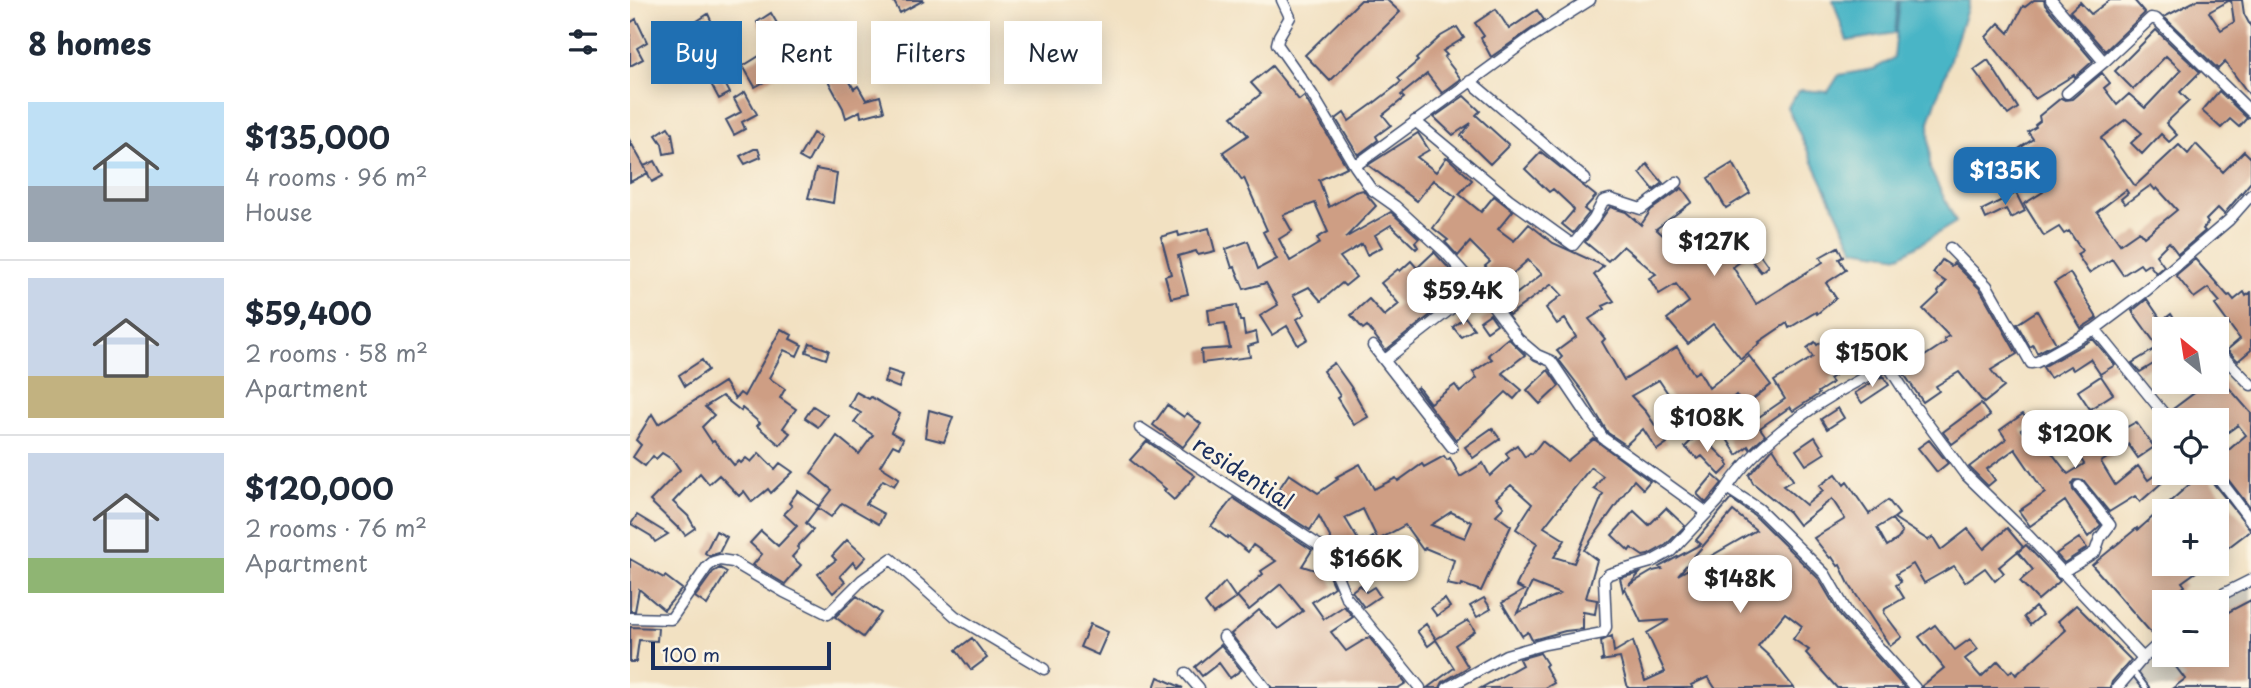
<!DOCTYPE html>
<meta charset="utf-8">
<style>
body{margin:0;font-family:"Playpen Sans",sans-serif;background:#f2f2f3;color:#1f2937;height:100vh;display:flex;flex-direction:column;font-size:26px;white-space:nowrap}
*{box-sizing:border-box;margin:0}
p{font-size:23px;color:#747a83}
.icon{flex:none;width:38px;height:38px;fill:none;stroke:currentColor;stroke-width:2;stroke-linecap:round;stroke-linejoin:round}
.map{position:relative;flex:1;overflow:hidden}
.panel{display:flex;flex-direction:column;background:#fff;width:630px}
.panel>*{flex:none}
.hud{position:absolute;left:21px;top:21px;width:665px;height:63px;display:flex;gap:14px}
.needle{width:46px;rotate:330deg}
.fabs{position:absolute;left:1522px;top:317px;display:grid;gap:14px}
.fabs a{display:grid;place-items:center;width:77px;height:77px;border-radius:0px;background:#fff;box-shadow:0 4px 18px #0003;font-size:35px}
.scale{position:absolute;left:21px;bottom:18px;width:180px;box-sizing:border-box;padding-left:7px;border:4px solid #1b2f5e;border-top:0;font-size:19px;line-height:24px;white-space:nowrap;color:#1b2f5e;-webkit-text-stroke:5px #fcf5e5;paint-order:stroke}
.price{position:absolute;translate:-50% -60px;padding:0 16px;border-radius:14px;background:#fff;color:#222;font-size:23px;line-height:46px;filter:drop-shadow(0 2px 4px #0008)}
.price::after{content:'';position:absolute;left:50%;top:42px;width:21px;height:16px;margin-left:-10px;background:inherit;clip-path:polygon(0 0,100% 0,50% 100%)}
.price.active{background:#1f6fb2;color:#fff}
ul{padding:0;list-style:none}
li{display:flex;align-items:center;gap:21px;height:175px;padding:0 28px}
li+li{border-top:2px solid #e0e1e3}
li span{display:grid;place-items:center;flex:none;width:196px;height:140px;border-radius:0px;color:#555}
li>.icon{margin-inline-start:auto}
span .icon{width:84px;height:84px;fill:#fffc;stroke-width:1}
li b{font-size:30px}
h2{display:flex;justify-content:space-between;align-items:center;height:84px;padding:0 28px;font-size:30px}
.pill{padding:0 24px;border-radius:0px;background:#fff;box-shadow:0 4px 18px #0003;font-size:24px;line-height:63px}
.pill.active{background:#1f6fb2;color:#fff}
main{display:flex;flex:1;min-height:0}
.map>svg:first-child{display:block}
.industrial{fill:#c8c4b8}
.water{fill:#49b5c6;stroke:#327292;stroke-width:2}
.building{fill:#ce9e84;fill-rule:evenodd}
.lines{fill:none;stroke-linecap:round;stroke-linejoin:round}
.lane-casing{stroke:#3b4a6d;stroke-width:8}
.street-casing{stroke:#3b4a6d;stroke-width:13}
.lane{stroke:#fff;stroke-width:4.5}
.street{stroke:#fff;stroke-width:10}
.labels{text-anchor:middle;stroke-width:5;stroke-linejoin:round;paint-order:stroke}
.street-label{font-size:23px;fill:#1b2f5e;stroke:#fcf5e5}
</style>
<main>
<section class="panel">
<h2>8 homes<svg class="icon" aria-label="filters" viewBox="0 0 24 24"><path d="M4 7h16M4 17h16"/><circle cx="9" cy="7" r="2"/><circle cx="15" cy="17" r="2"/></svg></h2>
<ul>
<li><span style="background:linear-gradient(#bfe0f5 60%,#9aa5b1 0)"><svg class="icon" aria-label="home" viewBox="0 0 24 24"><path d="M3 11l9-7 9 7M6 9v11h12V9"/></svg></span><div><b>$135,000</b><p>4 rooms · 96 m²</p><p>House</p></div></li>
<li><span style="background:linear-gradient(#c9d6e8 70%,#c2b280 0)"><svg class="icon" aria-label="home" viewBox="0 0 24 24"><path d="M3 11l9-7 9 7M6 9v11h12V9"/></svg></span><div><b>$59,400</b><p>2 rooms · 58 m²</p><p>Apartment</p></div></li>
<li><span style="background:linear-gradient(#c9d6e8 75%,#8fb573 0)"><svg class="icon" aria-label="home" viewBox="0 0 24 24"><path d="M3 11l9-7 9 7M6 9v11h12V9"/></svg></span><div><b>$120,000</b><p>2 rooms · 76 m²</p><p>Apartment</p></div></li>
</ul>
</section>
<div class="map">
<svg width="1621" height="688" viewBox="0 0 1621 688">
<rect width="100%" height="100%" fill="#fcf5e5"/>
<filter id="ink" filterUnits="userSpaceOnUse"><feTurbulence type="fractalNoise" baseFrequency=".0143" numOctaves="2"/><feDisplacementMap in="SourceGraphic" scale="14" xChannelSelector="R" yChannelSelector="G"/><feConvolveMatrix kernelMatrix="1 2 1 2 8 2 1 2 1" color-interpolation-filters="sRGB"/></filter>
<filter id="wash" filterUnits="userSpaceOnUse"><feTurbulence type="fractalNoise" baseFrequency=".00686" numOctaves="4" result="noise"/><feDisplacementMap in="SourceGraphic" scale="28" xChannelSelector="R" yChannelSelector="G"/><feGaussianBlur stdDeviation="1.57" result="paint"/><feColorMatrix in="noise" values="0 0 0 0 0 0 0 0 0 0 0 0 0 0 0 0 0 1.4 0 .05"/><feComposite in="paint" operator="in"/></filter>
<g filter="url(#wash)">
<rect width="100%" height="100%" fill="#f2e1c2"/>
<!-- industrial -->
<path class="industrial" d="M1621,587V688H1496L1535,646V654H1587V602Z"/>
<!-- water -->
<path class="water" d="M1203,0H1268L1265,33L1217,41Z
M1270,0H1340L1299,122L1300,169L1326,222L1270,256L1224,249L1157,107L1170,90L1198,92L1209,75L1244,69L1264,58Z"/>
<g id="blocks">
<!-- building -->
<path class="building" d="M263,0H294L270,13Z
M731,0H757L770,12L700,81L675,55Z
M1404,0H1414L1415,5L1463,61L1445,77L1444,75L1405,99L1356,37L1369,23L1379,33L1393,6L1395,7Z
M1480,0H1504L1515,13L1475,51L1440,11L1450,2L1461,14Z
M1567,0H1600L1579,12L1591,30L1604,22L1601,0H1612L1614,14L1621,27V97L1595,62L1588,69L1534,17Z
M866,9L879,29L907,10L914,20L861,57L851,38L854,36L845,23Z
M141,13L152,32L160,28L167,43L150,52L159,68L125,87L113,66L142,48L127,22Z
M78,14L87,33L71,43L61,25Z
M6,19L17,42L7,48L13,59L0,66V23Z
M827,27L834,38L813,51L817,55L814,57L831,79L812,93L797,74L771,95L774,98L753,115L761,125L746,136L748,140L728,155L706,119L714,113L719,121L744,103L771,82L768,78L788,61L786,59L811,36Z
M1526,30L1570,72L1550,92L1559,101L1536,123L1547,135L1539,142L1531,134L1512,154L1501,143L1512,133L1496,119L1471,138L1505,186L1549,145L1558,154L1566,144L1593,172L1614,151L1621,158V182L1594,214L1588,208L1576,220L1578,223L1573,229L1575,231L1548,254L1539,242L1526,255L1534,266L1526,273L1519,264L1513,268L1510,264L1493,275L1482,259L1459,273L1447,254L1452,251L1439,231L1434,234L1429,227L1414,236L1394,204L1413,192L1402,176L1383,189L1367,164L1403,139L1398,132L1406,127L1405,125L1410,121L1409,116L1431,98L1435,100L1442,99L1472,73L1480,83L1474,88L1487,105L1499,94L1515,108L1551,70L1536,56L1503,89L1485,71ZM1521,185L1525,190L1527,188L1547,210L1514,237L1509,231L1490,244L1467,212L1496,190L1498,193L1491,199L1495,204Z
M1358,60L1388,108L1378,115L1344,70Z
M642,66L669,100L674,96L717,167L689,180L699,207L725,192L733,190L746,206L715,238L761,212L789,238L785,242L788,247L786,249L761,225L745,235L752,247L737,255L732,244L710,257L726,277L715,286L712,283L691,301L679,287L663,295L675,314L667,319L678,339L668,345L657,326L642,335L630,316L648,305L636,283L614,289L605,267L602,268L596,249L618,241L628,269L647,259L633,232L637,230L614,178L612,180L593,152L618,135L602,117L631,94L621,83ZM685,203L698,232L687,238L690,243L660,261L649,239L662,231L653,215Z
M212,68L224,89L228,86L236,100L250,96L254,111L231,117L230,111L216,118L213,108L196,77Z
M92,78L100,93L89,99L81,84Z
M1589,91L1617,118L1609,127L1600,119L1591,128L1572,111Z
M115,92L127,114L112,122L115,129L104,135L96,120L111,112L104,99Z
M834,96L850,111L846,115L879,145L860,164L831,136L841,123L823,135L804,117Z
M38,127L42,133L45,152L34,154L32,144L26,135Z
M183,133L191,138L178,162L169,157Z
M788,133L799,150L787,157L806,172L816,158H818L842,180L829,194L851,212L864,196L883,211L868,229L884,241L899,224L923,243L974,266L964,275L984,301L973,306L975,309L959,319L975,339L972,342L994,380L1047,347L1064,374L1069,371L1079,388L1119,356L1141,385L1114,406L1106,395L1092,407L1099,418L1089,426L1084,417L1063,431L1029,380L1001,396L1016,412L1037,443L1027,450L1013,429L996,445L978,433L954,393L929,360L932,357L927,351L946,337L935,319L927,324L916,308L932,295L922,284L879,315L872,305L912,274L898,260L871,284L855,266L860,262L840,242L828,256L815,242L818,240L803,228L826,197L803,180L787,201L738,165Z
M0,141L18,173L0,182Z
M124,149H128L131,157L115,164L110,156Z
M911,152L966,196L954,209L959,213L943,233L932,224L944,210L940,205L923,189L919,192L895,169Z
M25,161L33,176L22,182L14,166Z
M1103,163L1120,193L1096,208L1078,178Z
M1017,164L1033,183L1024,190L1010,173Z
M186,169L207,173L203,203L178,198Z
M1052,188L1062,202L1026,229L1051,251L1080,231L1095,252L1117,237L1138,266L1131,272L1118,256L1103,267L1126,304L1193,262L1190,257L1208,247L1213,257L1209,259L1216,270L1196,283L1206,298L1187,314L1186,312L1159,328L1157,323L1129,342L1130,343L1111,359L1083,324L1058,344L1037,319L1059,302L1046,284L1029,294L1019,278L1026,274L993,246L978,261L955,242L980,207L996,212L1011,225L1021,210Z
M1386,193L1395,211L1381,218L1376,209L1356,219L1352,210Z
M579,228L585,251L568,255L566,251L548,256L558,294L541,298L535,276L541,274L531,237L548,232L549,236Z
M804,252L836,287L756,350L737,326L733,329L721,315L739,299L754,316L769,304L751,283L768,269L770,271L781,261L787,268Z
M1565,259L1598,296L1600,295L1604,300L1614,292L1616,296L1621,292V350L1608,361L1597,350L1610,339L1585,305L1590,302L1578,288L1564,298L1546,275Z
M1312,260L1321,266L1324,263L1350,289L1387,354L1361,370L1374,387L1354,403L1329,372L1306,386L1309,391L1293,402L1272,371L1316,342L1314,339L1319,336L1293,309L1309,294L1308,292L1316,282L1303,273Z
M1440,273L1467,318L1451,328L1424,283Z
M1517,299L1532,321L1541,314L1551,329H1535V357L1510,372L1502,363L1528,347L1502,311Z
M607,305L610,321H613L615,335L626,332L628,343L618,346L620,357L572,363L571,350L600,348L595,323L580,325L578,310Z
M1407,311L1426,343L1407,353L1403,345L1400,347L1387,324Z
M860,314L867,324L857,331L850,321Z
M835,317L844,329L831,337L823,327Z
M151,329L162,335L160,339L172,345L167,356L154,350L139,378L155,389L150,398L166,409L153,428L160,433L150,445L127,426L130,423L112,408L111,411L92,396L75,407L84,415L72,427L82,442L84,441L104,465L109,461L111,463L116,458L121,462L129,453L145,469L150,463L163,472L141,493L138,489L122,502L114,491L109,496L89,475L79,484L70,473L43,502L58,516L65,528L55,535L49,527L48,528L20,501L50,470L43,460L32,453L26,459L23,456L15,466L3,457L11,445L6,440L22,414L28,424L94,382L105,399L110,393L114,396Z
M878,338L895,355L872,373L892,390L884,399L876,392L826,440L786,388L788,387L800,403L825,385L830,392L847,378L843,372L862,359L858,355Z
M1463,339L1485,365L1470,374L1460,359L1443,370L1440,366L1420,378L1413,367Z
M1193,341L1208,362L1238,343L1249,361L1229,372L1223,363L1199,379L1202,383L1188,392L1189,394L1163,411L1160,407L1130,428L1135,435L1120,449L1118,446L1107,455L1097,439L1155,399L1144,381L1183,357L1177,348L1185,342L1187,345Z
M180,343L199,350L196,359L176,352Z
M72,360L78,370L55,386L49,375Z
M704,363L721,387L738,417L724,425L707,398L710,396L705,388L693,371Z
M258,370L273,375L269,388L254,382Z
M918,370L929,386L910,404L897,390Z
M1253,376L1259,385L1232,403L1225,393Z
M1471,376L1483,394L1460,409L1448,391Z
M1579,382H1594L1621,413V509L1587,465V460L1616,435L1608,425L1587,440V420H1552L1543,409Z
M226,392L239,399L241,397L270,414L261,432L273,439L269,448L263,445L250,466L269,478L264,486L253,480L236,504L254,514L249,524L212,503L201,517L188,508L202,490L181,473L207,436L229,454L243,435L224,422L231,413L219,406Z
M1351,404L1360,416L1322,444L1313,432Z
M537,405L554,417L557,413L571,424L553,447L523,425Z
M183,406L197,415L188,427L175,418Z
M1208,408L1214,418L1197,429L1191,419Z
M299,410L323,417L314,442L295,437Z
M1393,414L1400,424L1391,430L1403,445L1411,439L1438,474L1454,464L1430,427L1438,422L1444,430L1448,428L1459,445L1480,431L1475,424L1488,414L1497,427L1506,422L1524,447L1508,458L1498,444L1471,462L1485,485L1508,466L1518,480L1535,468V472H1544L1510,502L1505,496L1479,512L1454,481L1445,480L1442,484L1443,490L1471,525L1458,537L1435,501L1400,526L1389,511L1415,493L1385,449L1357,469L1365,480L1358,486L1339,467L1376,439L1370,430Z
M862,428L870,439L843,458L835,447Z
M1069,433L1098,462L1097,463L1099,466L1090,475L1072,456L1068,459L1055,447Z
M1185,437L1195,453L1176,465L1166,450Z
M964,439L1020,481L1013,489L1004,480L954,550L967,560L956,598L967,600L965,614L953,612V629L935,631L902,640L898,632L892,636L872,603L894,590L886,586L907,543L886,529L902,504L881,485L866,498L874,507L866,515L881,526L851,591L832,584L831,587L817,584L824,560L795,548L793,550L775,525L748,540L733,509L715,518L733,548L712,560L689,516L680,530L639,504L659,474L688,493L708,479L706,477L730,464L744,489L766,478L768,481L792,464L794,467L814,456L817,460L820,458L830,477L853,463L860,476L879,458L876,453L887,445L895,457L900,453L902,454L912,441L937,461ZM961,467L973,476L964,489L973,494L944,563L924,557L935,540L914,527ZM821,512L842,522L835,538L801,525ZM902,583L930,594L887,613Z
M1299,440L1318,463L1307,472L1288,448Z
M517,441L565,476L544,500L534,491L536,489L500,460Z
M1143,448L1163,480L1153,486L1176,505L1193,491L1189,486L1206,474L1214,485L1217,482L1239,514L1258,500L1269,514L1264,518L1298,540L1303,537L1311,550L1338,529L1354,549L1377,528L1393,547L1369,567L1374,573L1365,581L1355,568L1335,582L1324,566L1294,583L1283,564L1266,574L1271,582L1266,585L1274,598L1255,609L1254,613L1272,637L1260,646L1219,584L1210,565L1208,566L1202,557L1200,558L1184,538L1215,519L1202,499L1169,525L1159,512L1123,483L1119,475ZM1262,519L1272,533L1268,539L1257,546L1247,528Z
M1083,475L1092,483L1076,503L1067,494Z
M1570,475L1575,482L1579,478L1621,530L1587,556V511H1535V564H1577L1552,582L1555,586L1535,602V627L1524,636L1462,565L1507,528L1508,530Z
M168,491L189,506L176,523L183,530L167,547L169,549L162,557L171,565L155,584L123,565L132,554L120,543L131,531L148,546L167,526L154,514L162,506L159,503Z
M603,498L682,550L672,566L698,574L704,587L682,602L694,619L714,606L723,617L701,632L716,651L739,637L776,683L768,688H642L601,634L629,610L648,629L673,611L651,584L619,610L607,596L633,574L631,571L646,561L623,545L618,552L598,536L597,538L581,526Z
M1101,499L1124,515L1189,579L1211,617L1275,688H1207L1176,653L1179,650L1163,639L1172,626L1155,613L1128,646L1139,656L1164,688H1085L1078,677L1061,685L1063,688H998L990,658L970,661L973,659L971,641L982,636L984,652L1003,641L1015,681L1035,672L1017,633L1039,620L1011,622L995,588L993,591L990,578L1010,573L999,585L1023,571L1032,569L1029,567L1071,544L1066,540ZM1103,511L1126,530L1048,575L1073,546Z
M1036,508L1055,526L1036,545L1018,555L1013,556L1001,548L999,551L982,535L1004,511L1019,525Z
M7,515L38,534L25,542L21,536L1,524Z
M86,531L97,537L89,553L79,556L75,553Z
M743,537L761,564L753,569L735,542Z
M1449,538L1457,548L1434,563L1426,554Z
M217,540L236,557L227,567L223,562L210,576L215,582L203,593L188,574L206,560L202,556Z
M1396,545L1430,581L1408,600L1390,581L1403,570L1388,552Z
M0,559L34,578L35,576L52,589L34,610L9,589L5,611H0Z
M90,568L97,572L77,605L65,597L83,572Z
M595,582L606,598L583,614L575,603Z
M730,585L736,592L744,587L750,596L734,607L722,591Z
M227,596L251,613L233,637L205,617Z
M854,598L861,609L847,617L840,606Z
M815,599L820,607L807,616L801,608Z
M1621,600V688H1543L1555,679L1540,659L1545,654H1587V621L1600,611Z
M1446,605L1501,660L1482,682L1480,688H1292V686L1314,668L1289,637L1305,625L1325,650L1340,639L1348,649L1335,659L1351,677L1368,661L1379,673L1382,670L1386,675L1436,630L1428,621Z
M1405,607L1412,615L1400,625L1394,617Z
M838,620L845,631L825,645L838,667L813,682L810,688H797L824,668L806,640L798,646L787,631L796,624L806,639Z
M460,624L478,632L468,655L450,647Z
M0,627L28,628L27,641L9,640L6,662H0Z
M342,638L357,658L341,670L326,650Z
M591,645L611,670L600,678L589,663L572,676L565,667Z
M910,653L917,664L915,666L924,683L915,688H851L892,665L889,659Z
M528,677L553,688H524Z"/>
</g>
</g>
<g filter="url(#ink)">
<use href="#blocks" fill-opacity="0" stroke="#3b4a6d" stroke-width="2"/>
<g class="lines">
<defs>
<path id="lane" d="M1503,671L1516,688"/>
<path id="street" d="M652,0L660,17L649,36L647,44L682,94L725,166
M960,0L903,36L725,166L741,189L765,206L815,252L864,307L888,339L907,355L921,361L973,438L1076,512
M1421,0L1474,62L1521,18L1526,19L1621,112
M840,81L955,179
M1437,93L1474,62
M785,121L879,199L943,245L964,219L973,201L980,199L1011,209L1047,182
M1320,248L1357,286L1401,363L1407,362L1465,329L1517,290L1599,220L1621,195
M1465,329L1539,420
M743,346L822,447
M1587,350L1621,385
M755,360L846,289
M510,428L696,550L716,597L790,688
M1584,472L1621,521
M1097,488C1131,436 1199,394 1255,367H1259L1283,404L1334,473L1393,530L1513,658
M1431,573L1465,552L1470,538L1480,525L1449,486
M1577,602L1621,580
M0,618L41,619L77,567L83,562L90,560L103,562L154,592L198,614L232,580L261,559L325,616L414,669
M594,637L635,688
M556,673L569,688
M817,688L876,655L915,644L973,633L976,627L974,579L979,574L1021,562L1041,551L1088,501L1097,488L1129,509L1195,574L1217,612L1285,688
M1487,688L1513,658L1535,638"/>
</defs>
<!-- lane casing -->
<use href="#lane" class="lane-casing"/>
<!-- street casing -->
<use href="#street" class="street-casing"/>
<!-- lane -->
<use href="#lane" class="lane"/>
<!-- street -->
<use href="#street" class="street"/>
</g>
</g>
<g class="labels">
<!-- street labels -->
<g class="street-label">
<text transform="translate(613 473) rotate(33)" y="8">residential</text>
</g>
</g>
</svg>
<div class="fabs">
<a><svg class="needle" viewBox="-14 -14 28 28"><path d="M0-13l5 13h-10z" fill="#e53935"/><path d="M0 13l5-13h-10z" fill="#747a83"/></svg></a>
<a><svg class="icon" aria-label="locate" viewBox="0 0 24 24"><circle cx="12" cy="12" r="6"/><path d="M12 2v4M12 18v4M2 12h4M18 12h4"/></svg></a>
<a>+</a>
<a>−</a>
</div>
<div class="scale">100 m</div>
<b class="price active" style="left:1375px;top:207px">$135K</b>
<b class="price" style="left:1084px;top:278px">$127K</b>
<b class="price" style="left:833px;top:327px">$59.4K</b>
<b class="price" style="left:1242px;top:389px">$150K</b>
<b class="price" style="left:1077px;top:454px">$108K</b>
<b class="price" style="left:1445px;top:470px">$120K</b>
<b class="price" style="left:736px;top:595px">$166K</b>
<b class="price" style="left:1110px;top:615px">$148K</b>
<div class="hud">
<a class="pill active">Buy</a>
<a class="pill">Rent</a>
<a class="pill">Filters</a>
<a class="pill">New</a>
</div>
</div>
</main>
